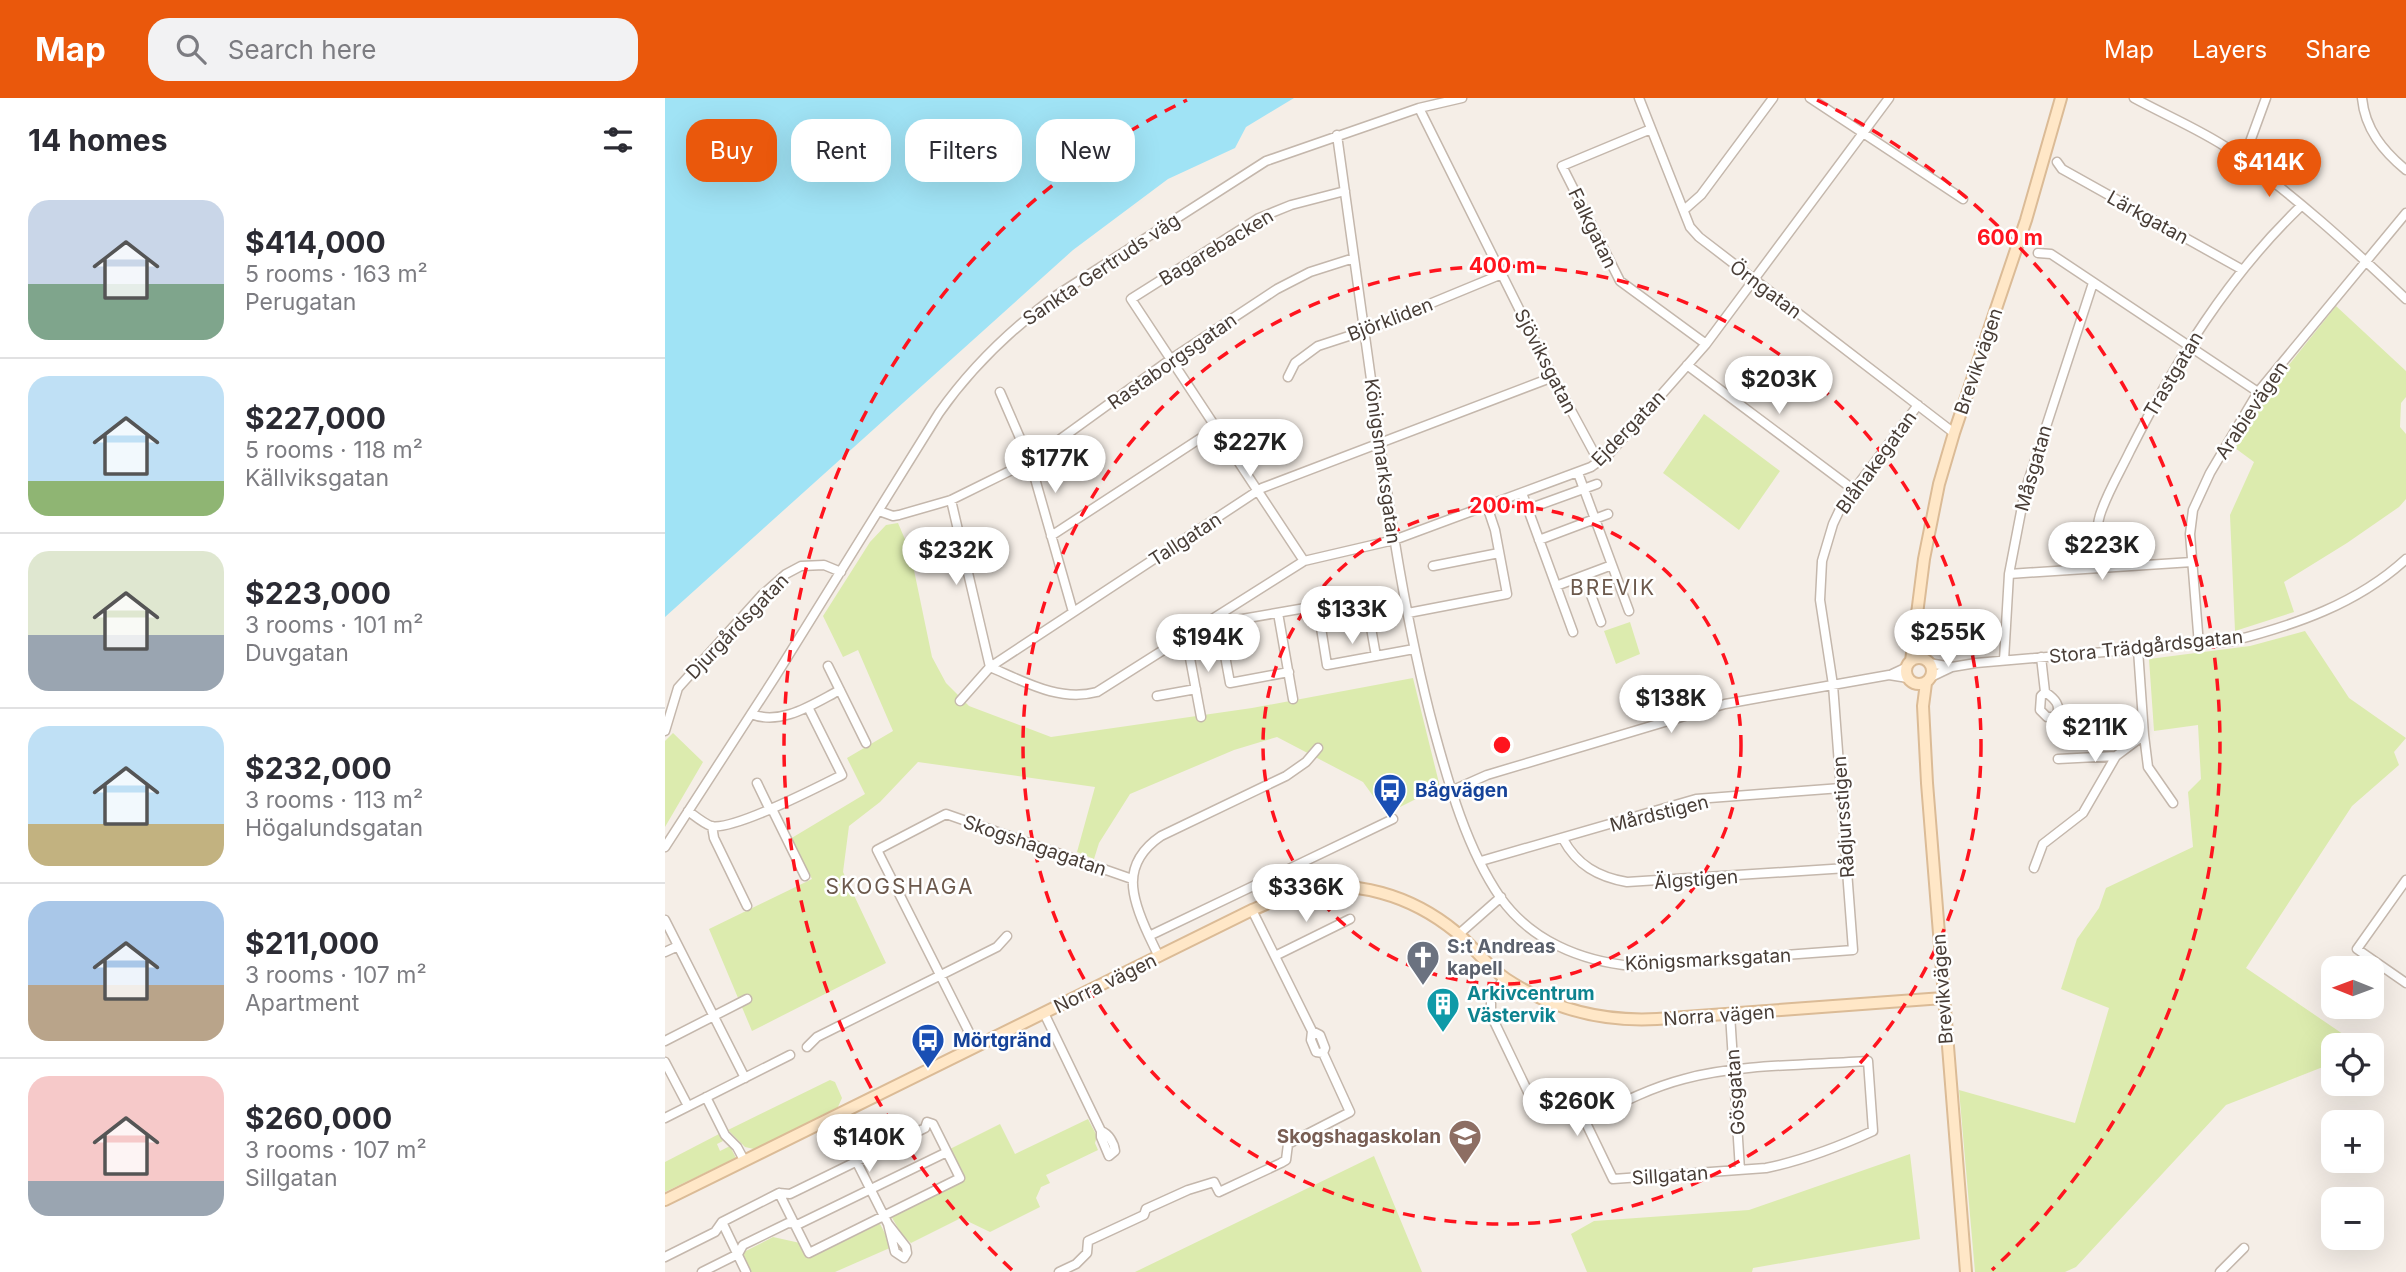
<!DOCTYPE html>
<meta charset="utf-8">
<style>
body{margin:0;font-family:Inter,sans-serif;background:#f2f2f3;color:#2b2b33;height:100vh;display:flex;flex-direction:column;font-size:26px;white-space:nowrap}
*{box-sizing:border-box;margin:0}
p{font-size:23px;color:#7c7c81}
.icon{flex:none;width:38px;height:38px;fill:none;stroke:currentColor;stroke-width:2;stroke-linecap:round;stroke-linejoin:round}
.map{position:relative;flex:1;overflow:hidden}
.side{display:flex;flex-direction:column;background:#fff;width:665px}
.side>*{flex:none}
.top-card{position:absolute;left:21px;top:21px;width:665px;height:63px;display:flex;gap:14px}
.needle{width:46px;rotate:271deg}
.tools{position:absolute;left:1656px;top:858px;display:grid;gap:14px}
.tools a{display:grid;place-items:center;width:63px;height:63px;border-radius:14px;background:#fff;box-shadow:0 7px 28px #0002;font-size:35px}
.price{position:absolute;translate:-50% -60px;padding:0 16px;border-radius:24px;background:#fff;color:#222;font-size:23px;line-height:46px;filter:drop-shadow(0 2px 4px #0008)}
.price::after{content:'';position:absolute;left:50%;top:42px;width:21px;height:16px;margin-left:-10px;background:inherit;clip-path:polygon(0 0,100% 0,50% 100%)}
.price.current{background:#ea580c;color:#fff}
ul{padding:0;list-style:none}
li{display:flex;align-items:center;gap:21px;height:175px;padding:0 28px}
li+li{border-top:2px solid #e1e1e2}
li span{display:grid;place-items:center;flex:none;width:196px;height:140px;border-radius:21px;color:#555}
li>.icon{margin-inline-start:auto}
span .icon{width:84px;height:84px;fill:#fffc;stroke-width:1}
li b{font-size:30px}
h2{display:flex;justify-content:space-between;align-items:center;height:84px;padding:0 28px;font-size:30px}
.pill{padding:0 24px;border-radius:21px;background:#fff;box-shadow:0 7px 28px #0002;font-size:24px;line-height:63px}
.pill.current{background:#ea580c;color:#fff}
header{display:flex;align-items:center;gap:42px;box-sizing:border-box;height:98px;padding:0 35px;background:#ea580c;color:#fff}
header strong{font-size:33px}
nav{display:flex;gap:38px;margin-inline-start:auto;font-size:24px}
.search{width:490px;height:63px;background:#f2f2f3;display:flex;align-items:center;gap:18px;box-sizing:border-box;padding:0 24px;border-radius:21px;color:#7c7c81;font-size:26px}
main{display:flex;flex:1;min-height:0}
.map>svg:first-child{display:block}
.green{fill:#dcebae}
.water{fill:#a0e3f5}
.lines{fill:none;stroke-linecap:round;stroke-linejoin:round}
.street-casing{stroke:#c4b7ac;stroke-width:11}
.secondary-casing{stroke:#dbbb96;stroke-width:14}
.street{stroke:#fff;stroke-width:8}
.secondary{stroke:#ffe7c7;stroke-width:10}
.ring{fill:none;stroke:#ff141e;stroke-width:3.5;stroke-dasharray:12 9}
.labels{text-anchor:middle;stroke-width:5;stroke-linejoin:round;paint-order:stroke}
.street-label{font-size:19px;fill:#483d36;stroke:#fff}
.transit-label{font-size:19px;font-weight:bold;fill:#164399;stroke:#fff;text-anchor:start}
.worship-label{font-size:19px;font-weight:bold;fill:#5b616d;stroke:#fff;text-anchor:start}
.culture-label{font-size:19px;font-weight:bold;fill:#0d838f;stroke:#fff;text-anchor:start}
.education-label{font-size:19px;font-weight:bold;fill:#785e54;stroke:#fff;text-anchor:end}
.neighbourhood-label{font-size:21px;letter-spacing:2px;fill:#6c594c;stroke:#fff}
.centre{fill:#ff141e;stroke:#fff;stroke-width:3.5}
.ring-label{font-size:21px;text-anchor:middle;font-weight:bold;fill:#ff141e;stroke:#fff;stroke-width:5;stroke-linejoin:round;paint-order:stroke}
</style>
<header>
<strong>Map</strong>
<div class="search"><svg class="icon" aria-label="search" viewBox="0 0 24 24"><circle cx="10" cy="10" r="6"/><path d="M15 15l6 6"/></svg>Search here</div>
<nav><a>Map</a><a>Layers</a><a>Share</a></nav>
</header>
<main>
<section class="side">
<h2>14 homes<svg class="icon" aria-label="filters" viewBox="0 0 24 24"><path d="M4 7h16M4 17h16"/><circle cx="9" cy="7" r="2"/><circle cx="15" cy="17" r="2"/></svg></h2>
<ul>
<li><span style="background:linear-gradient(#c9d6e8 60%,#7fa58c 0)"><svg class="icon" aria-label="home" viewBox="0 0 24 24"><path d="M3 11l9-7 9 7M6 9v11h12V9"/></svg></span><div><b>$414,000</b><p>5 rooms · 163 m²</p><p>Perugatan</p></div></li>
<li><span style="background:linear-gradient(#bfe0f5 75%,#8fb573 0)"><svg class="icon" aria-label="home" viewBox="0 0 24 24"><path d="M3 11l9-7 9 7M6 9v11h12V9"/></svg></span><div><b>$227,000</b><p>5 rooms · 118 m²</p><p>Källviksgatan</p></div></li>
<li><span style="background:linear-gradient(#dfe7d0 60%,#9aa5b1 0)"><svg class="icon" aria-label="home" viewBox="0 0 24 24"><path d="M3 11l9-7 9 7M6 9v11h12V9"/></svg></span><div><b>$223,000</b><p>3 rooms · 101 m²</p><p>Duvgatan</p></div></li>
<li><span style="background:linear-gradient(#bfe0f5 70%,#c2b280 0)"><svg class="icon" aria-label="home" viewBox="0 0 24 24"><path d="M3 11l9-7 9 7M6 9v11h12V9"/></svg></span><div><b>$232,000</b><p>3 rooms · 113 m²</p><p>Högalundsgatan</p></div></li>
<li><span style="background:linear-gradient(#a9c7e8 60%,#b9a48a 0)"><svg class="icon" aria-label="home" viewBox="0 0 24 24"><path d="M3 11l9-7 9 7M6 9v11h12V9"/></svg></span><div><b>$211,000</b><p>3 rooms · 107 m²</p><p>Apartment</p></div></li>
<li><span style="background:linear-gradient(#f6c9c9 75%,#9aa5b1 0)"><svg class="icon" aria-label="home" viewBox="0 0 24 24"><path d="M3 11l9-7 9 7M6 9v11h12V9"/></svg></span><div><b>$260,000</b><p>3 rooms · 107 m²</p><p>Sillgatan</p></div></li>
</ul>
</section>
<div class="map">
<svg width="1741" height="1174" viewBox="0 0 1741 1174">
<rect width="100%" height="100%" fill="#f5eee7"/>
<!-- green -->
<path class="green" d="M1671,208L1741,273V299L1736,305L1735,329L1741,336V401L1734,409L1682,445L1619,484L1629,514L1570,533L1565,417L1589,364L1570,350L1607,288Z
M1039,316L1115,373L1074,432L998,375Z
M233,425L245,453L267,559L281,585L304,608L386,639L587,610L748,580L775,689L721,716L698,684L612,639L569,652L465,696L434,745L429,761L412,754L430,689L253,664L215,704L184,728L178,774L221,865L87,933L44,831L147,781L125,741L200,696L182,660L228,633L193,552L178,559L158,518L205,444L221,427Z
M965,524L975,556L951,566L939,533Z
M1640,533L1684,600L1741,640L1729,654L1734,667L1687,708L1581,870L1694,947H1668V965L1561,1007L1411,1169L1400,1174H1310L1294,992L1410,1025L1444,910L1396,891L1412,841L1434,810L1441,790L1528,749L1523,694L1536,681L1533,627L1489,633L1484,561L1585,548Z
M8,635L38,664L0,729V643Z
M165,982L170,984L177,1000L172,1011L89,1051L80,1049L63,1032Z
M423,1021L432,1038L430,1045L433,1052L381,1077L385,1085L376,1089L371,1100L375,1109L325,1134L296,1120L246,1145L237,1137L226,1118L298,1080L285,1051L335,1026L350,1056Z
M54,1036L58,1043L52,1046L55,1053L65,1048L71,1060L0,1094V1064Z
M1245,1056L1255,1141L1088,1170L1087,1174H922L906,1136L929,1123L1084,1112Z
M709,1058L757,1174H469H470Z
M213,1122L227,1149L170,1174H84L75,1156L108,1139L135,1145L141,1157Z"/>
<!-- water -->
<path class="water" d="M0,0H629L581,29L570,50L503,81L408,152L0,519Z"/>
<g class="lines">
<defs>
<path id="street" d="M974,0L1025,129L1034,139L1289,335
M1145,0L1298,101
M1469,0C1500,17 1534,31 1564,51C1627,95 1685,148 1741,201
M1697,0C1700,31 1718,53 1741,72
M754,10L888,279L934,364
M986,31L897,68L955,183L1041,246
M672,37C685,128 697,219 710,310C725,418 741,527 769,632C784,687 802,751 835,799C866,843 916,863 967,868L1188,852L1168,587L1155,502L1157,463L1168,426L1176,409L1253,307
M1578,63L1601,0
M1392,64L1397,71L1576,171
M1019,112L1036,97L1108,0
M1373,155L1386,156L1593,294
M1022,267L1189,392
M623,279L630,265L653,248L699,233L837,176
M335,294L365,363L408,514
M913,375L964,513
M857,395L908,534
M286,402L325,569
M863,411L932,386
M214,413L228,418L234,417L286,402L365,363L506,261L612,191L645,174L689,160
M386,438L551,330
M874,442L943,416
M639,463L466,201L594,120L626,107L680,93
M768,468L834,455
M1434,470C1433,452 1430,434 1435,417C1442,395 1455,374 1465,353C1510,264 1563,178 1636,108
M1344,476L1527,464
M919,478L936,524
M891,488L947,467
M700,496L711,558
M652,505L662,567L749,551
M613,515L628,601
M743,515L842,496L830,432L822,408
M550,520L554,525L565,585L624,574
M554,525L652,508
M521,539L536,619
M1534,547L1525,436L1528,412L1545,375L1593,294L1741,115
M1376,559L1380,594L1376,598L1375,612L1382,619H1390C1398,608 1389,600 1380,594
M1339,562L1344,476L1360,393L1428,185
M1264,565L1287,569
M163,568L201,645
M325,569C360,584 394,604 432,594L639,463L729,442L926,369L944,356L1041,246L1224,0
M1227,576L1242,569
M1266,579L1287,569L1311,565L1567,543C1630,527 1692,506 1741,461
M492,598L531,591
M295,603L325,569L597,390L888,279
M86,616C117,628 148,606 175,592
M0,633L13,590L97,497L121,476L136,468L159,467L176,474
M1479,637L1483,669L1508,705
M653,650L641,664L621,678L496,738C455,766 466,800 484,838L728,721
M1393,661L1451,658
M92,685L105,712
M786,693L822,677L1060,606L1224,577L1243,580
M107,711L140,778
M23,713C30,718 38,725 46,728C68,733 153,689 177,677L143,609
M47,728L49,740L82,808
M898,741C912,767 933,779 962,784L1182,770
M0,749L110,579L274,315C307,268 346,231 392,197L601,63L754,10L797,0
M816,763L1031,701L1176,690
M1369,770L1378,746L1418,715L1451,658L1479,637L1473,552
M1741,782L1692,851L1741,885
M587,812L647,933L646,942L651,954L658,955L660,950L655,937L647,933
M0,822L80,980
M794,836L836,799
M484,838L494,859
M0,854L13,848
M610,858L685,821
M839,879L826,903V917L863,994
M379,915L436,1033V1039L444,1058L450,1053C449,1045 444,1036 436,1033
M1065,916L1075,1072
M0,943L82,901
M311,948L212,752L281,716L467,781
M142,949L152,939L332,849L342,838
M1203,963L1208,1033C1173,1049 1140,1062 1101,1070L948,1081L920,1023C952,1007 984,990 1019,981C1073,966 1146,967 1203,963Z
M0,964L23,1008
M41,999L60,1037L72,1049L79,1062
M169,1019L223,1126L230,1154L239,1160L242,1155L241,1149L223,1126
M0,1020L125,957
M57,1124L81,1174
M0,1159L50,1134L57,1124L114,1095L125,1096L260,1030L262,1024L268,1026L295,1080L144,1155L114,1095
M37,1174L73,1156L78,1147L123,1125L134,1126L282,1054
M394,1174L411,1166L422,1155L423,1143L479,1117L481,1111L523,1092L549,1084L554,1094L616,1065L621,1062L623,1046L685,1014L658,955
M1555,1174L1579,1150"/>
<path id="secondary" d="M1241 573a13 13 0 1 1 26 0a13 13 0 1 1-26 0Z
M1246,563L1259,461L1274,386L1289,335L1361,122L1396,0
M1261,585L1258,608L1262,685L1301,1174
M0,1102L587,812C602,806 617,798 632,794C689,779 747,798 791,834C809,849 822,868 841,881C888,912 937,924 992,921L1278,900"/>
</defs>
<!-- street casing -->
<use href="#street" class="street-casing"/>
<!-- secondary casing -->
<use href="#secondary" class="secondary-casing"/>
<!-- street -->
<use href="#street" class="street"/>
<!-- secondary -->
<use href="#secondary" class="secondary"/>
</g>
<!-- distance rings -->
<g class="ring">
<circle cx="837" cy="647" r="239"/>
<circle cx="837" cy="647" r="479"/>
<path d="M347 1172A718 718 0 0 1 522 2M1152 2A718 718 0 0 1 1327 1172"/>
</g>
<!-- icons -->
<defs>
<symbol id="bus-pin" viewBox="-11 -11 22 30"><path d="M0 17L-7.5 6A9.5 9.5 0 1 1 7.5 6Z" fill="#1a4fb4" stroke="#fff"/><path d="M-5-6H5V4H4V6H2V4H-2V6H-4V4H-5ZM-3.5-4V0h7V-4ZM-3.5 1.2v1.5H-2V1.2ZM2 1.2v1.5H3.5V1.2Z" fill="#fff"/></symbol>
<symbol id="church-pin" viewBox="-11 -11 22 30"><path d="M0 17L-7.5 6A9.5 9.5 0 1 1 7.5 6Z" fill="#6b7280" stroke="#fff"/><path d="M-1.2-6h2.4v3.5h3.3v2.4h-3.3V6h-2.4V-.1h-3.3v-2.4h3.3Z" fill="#fff"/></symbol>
<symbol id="building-pin" viewBox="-11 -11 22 30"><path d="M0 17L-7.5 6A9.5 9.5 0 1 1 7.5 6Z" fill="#0f9aa8" stroke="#fff"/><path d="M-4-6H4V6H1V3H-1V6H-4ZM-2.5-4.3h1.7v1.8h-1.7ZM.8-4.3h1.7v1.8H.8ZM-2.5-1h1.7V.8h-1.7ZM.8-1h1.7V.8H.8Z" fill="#fff"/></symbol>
<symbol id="school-pin" viewBox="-11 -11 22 30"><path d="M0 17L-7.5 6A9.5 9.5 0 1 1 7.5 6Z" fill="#8d6e63" stroke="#fff"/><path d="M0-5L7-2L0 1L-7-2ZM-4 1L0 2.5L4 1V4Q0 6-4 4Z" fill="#fff"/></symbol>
</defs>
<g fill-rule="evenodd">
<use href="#bus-pin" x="706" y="673" width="38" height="52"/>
<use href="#church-pin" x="739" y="840" width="38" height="52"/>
<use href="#building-pin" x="759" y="887" width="38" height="52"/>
<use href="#bus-pin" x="244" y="923" width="38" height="52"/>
<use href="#school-pin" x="781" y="1019" width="38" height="52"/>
</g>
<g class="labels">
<!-- street labels -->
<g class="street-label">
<text transform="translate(1483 119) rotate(29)" y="7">Lärkgatan</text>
<text transform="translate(928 130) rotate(64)" y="7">Falkgatan</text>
<text transform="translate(551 149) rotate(-31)" y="7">Bagarebacken</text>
<text transform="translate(436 171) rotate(-34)" y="7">Sankta Gertruds väg</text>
<text transform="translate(1101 191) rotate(37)" y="7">Örngatan</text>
<text transform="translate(725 221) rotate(-21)" y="7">Björkliden</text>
<text transform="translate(507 263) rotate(-35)" y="7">Rastaborgsgatan</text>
<text transform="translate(881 263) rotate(63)" y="7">Sjöviksgatan</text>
<text transform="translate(1313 263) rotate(-71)" y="7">Brevikvägen</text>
<text transform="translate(1508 276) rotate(-59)" y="7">Trastgatan</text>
<text transform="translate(1586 312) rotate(-56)" y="7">Arabievägen</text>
<text transform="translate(963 330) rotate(-46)" y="7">Ejdergatan</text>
<text transform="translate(718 363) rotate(82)" y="7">Königsmarksgatan</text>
<text transform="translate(1211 364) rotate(-54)" y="7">Blåhakegatan</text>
<text transform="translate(1368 370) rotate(-74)" y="7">Måsgatan</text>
<text transform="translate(520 441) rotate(-33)" y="7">Tallgatan</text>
<text transform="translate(72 528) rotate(-46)" y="7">Djurgårdsgatan</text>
<text transform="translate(1481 548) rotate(-6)" y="7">Stora Trädgårdsgatan</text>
<text transform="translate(994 715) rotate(-14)" y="7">Mårdstigen</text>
<text transform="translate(1178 719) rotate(-94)" y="7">Rådjursstigen</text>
<text transform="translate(370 747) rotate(19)" y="7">Skogshagagatan</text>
<text transform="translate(1031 781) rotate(-4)" y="7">Älgstigen</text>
<text transform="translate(1043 861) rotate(-3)" y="7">Königsmarksgatan</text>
<text transform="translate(440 885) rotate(-26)" y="7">Norra vägen</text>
<text transform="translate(1277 891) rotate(-94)" y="7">Brevikvägen</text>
<text transform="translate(1054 917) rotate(-4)" y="7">Norra vägen</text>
<text transform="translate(1070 994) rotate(-94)" y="7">Gösgatan</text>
<text transform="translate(1005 1077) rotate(-4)" y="7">Sillgatan</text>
</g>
<!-- transit labels -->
<g class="transit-label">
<text x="750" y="699">Bågvägen</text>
<text x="288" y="949">Mörtgränd</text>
</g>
<!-- worship labels -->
<g class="worship-label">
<text x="782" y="855">S:t Andreas<tspan x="782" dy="22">kapell</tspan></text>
</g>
<!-- culture labels -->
<g class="culture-label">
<text x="802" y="902">Arkivcentrum<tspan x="802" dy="22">Västervik</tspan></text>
</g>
<!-- education labels -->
<g class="education-label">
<text x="776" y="1045">Skogshagaskolan</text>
</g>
<!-- neighbourhood labels -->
<g class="neighbourhood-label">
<text x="948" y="497">BREVIK</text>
<text x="235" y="796">SKOGSHAGA</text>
</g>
</g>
<circle cx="837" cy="647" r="10" class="centre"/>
<g class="ring-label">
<text x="1345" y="147">600 m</text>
<text x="837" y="175">400 m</text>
<text x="837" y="415">200 m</text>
</g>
</svg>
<div class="tools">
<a><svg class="needle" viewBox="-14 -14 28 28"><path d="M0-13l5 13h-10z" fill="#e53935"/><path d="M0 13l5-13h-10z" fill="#7c7c81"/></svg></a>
<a><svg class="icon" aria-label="locate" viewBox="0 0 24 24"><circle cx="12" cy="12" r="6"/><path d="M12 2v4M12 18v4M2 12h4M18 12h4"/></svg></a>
<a>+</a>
<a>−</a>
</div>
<b class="price current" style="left:1604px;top:101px">$414K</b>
<b class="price" style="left:1114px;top:318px">$203K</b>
<b class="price" style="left:585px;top:381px">$227K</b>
<b class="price" style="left:390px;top:397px">$177K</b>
<b class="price" style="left:1437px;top:484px">$223K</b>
<b class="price" style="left:291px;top:489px">$232K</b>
<b class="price" style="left:687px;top:548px">$133K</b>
<b class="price" style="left:1283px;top:571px">$255K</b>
<b class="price" style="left:543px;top:576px">$194K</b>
<b class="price" style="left:1006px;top:637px">$138K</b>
<b class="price" style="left:1430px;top:666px">$211K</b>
<b class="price" style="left:641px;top:826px">$336K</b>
<b class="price" style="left:912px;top:1040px">$260K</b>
<b class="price" style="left:204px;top:1076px">$140K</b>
<div class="top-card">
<a class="pill current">Buy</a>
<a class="pill">Rent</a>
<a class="pill">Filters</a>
<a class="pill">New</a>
</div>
</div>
</main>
